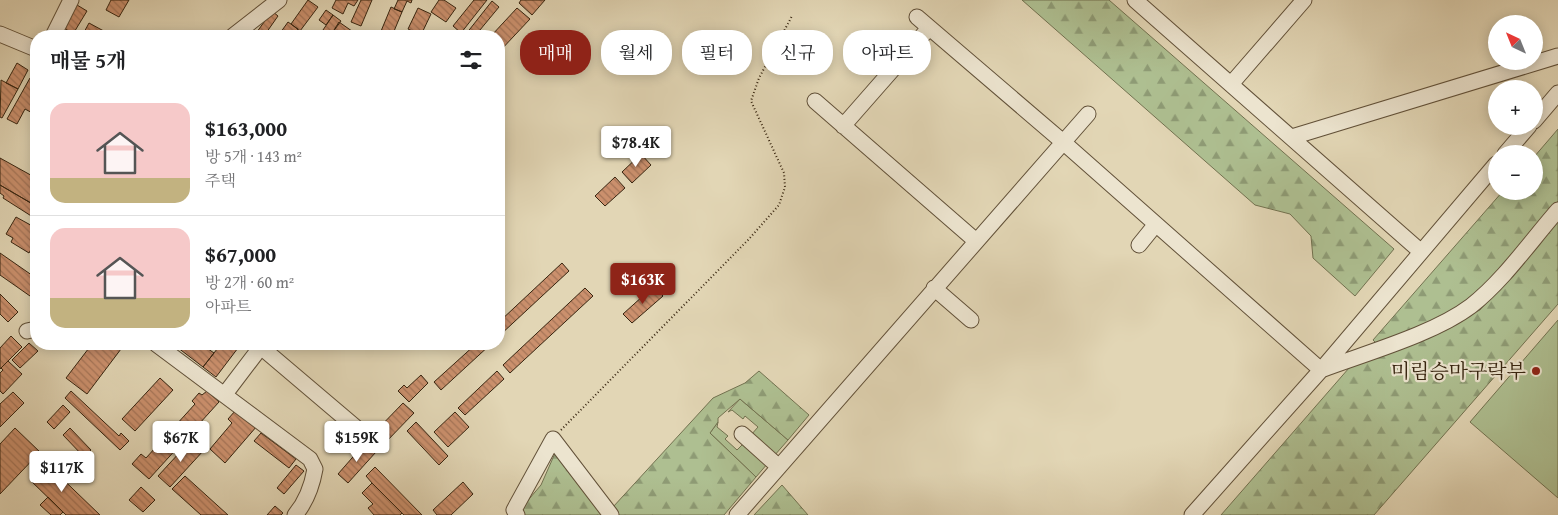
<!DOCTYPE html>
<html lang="ko">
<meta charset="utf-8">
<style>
body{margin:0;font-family:"Gentium Book Plus","Noto Serif KR",serif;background:#f2f2f2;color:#202124;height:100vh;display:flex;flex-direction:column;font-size:19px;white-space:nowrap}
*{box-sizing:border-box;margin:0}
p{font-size:16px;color:#757577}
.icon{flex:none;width:28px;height:28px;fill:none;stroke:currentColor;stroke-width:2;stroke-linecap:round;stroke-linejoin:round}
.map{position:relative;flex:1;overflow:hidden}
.drawer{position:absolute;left:30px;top:30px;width:475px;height:320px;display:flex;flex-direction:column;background:#fff;border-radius:20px;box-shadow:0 2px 12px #0003}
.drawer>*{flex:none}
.top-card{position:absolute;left:520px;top:30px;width:475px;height:45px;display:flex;gap:10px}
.needle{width:32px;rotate:317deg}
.controls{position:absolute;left:1488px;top:15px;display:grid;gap:10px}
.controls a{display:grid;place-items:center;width:55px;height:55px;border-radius:50%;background:#fff;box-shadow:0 2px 12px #0003;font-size:25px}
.price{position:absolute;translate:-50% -42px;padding:0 11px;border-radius:5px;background:#fff;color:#222;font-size:16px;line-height:32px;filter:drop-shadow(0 1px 2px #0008)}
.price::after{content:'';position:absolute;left:50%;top:30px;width:15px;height:11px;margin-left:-8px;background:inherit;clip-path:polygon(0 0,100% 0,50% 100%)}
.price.on{background:#8f2418;color:#fff}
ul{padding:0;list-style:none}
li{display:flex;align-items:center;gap:15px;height:125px;padding:0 20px}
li+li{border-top:1px solid #e0e0e0}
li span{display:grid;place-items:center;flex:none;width:140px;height:100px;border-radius:15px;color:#555}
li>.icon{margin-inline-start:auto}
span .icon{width:60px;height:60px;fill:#fffc;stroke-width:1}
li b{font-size:21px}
h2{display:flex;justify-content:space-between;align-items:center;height:60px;padding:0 20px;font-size:21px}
.tag{padding:0 18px;border-radius:20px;background:#fff;box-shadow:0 2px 12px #0003;font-size:18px;line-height:45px}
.tag.on{background:#8f2418;color:#fff}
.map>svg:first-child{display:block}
.grass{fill:#aebf91;stroke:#727250}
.forest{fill:url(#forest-firs);stroke:#727250}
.building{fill:url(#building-back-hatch);stroke:#372510}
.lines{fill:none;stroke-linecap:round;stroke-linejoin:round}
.minor-casing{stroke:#625139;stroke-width:17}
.path{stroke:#372510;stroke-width:2;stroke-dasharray:1 2.5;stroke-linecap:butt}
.minor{stroke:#ece4cf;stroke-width:15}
.poi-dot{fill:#8f2418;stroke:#ece4cf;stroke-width:2}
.labels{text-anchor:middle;stroke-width:4.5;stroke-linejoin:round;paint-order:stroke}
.poi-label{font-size:20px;fill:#372510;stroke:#ece4cf;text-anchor:end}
</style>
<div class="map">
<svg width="1558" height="515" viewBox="0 0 1558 515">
<defs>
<pattern id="forest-firs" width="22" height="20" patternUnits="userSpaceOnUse" patternTransform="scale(1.25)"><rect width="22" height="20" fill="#aebf91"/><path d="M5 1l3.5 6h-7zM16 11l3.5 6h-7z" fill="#8e9b75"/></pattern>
<pattern id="building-back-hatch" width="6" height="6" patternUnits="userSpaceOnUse" patternTransform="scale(1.25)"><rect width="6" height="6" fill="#cb906d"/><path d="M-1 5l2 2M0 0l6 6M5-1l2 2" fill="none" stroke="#a67558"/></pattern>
</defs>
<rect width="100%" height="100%" fill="#e2d6b5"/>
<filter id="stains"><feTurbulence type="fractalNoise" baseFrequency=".004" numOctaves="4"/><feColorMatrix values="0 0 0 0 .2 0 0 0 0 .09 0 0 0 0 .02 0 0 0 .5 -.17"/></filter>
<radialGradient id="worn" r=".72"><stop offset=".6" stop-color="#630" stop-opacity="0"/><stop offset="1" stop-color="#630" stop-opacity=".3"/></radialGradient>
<!-- grass -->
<path class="grass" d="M1558,320V498L1470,422Z
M740,399L788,440L774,456L751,435L758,427L745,416L743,419L732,410L728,412Z
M718,422L717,427L728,436L725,439L737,450L745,442L768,463L756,477L710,433Z"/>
<!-- forest -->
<path class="forest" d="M1022,0H1109L1394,249L1355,296L1313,258L1311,236L1290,214L1255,205Z
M1558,129V201C1530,234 1503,270 1470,298C1445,320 1408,331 1377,344L1373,340L1503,191H1534V157Z
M1558,221V304L1374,515H1221L1349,368L1480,310Z
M759,371L809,415L788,440L740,399L718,418V422L710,433L756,477L724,515H619L613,507L713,398L745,383Z
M556,451L605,515H520L518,512L541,485Z
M782,485L808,515H754Z"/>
<!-- building -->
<path class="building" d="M111,0H129L119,17L106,10Z
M308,0L318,7L300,31L291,24Z
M336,0H358L354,6L348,3L343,14L332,8Z
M361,0H372L361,26L351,22Z
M398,0H412L411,3L407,1L402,12L394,9Z
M439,0H444L456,8L446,22L431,12Z
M474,0H487L461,33L453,26Z
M521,0H545L532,15L519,3Z
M492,1L499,7L475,36H469L466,34Z
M77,5L87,11L73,34L64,28Z
M391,7L402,12L392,36H379Z
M418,8L431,14L421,35L408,29Z
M517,8L530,19L499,52V36H491Z
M326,10L333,15L326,25L319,20Z
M272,11L278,16L264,36H254Z
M333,15L341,21L330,36H319Z
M288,22L298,29L293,36H278Z
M339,22L359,36H342L334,30Z
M89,23L113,36H82Z
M17,63L28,70L18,89L6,83Z
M30,78L36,82L32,95L36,97V115L25,109L17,124L7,119Z
M1,80L18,89L2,118L0,117Z
M641,154L651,165L632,183L622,172Z
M0,158L36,178V206L0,185Z
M615,177L625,188L605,206L595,196Z
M0,185L36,206V219L3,198L4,196L0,193Z
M16,217L36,228V240L29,253L11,242L13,238L6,234Z
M0,253L36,278V287L30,296L0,275Z
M562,263L569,271L499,336V322Z
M654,286L663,296L632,323L623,314Z
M585,288L593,296L510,373L503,365Z
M0,294L18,312L8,322L0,314Z
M11,336L22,347L0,369V348Z
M29,343L38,351L20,368L12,360Z
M92,344L124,345L87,394L66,378Z
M173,344H201L214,353L203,367Z
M221,344H241L216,377L203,367Z
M476,344H491L441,390L434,382Z
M8,361L22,374L3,394L0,391V373L3,370L1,368Z
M497,371L504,379L465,415L458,408Z
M421,375L428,383L409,402L398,391L404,385L407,388Z
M160,378L173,390L135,431L122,419Z
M71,391L119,436L121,433L129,441L120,450L65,398Z
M207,391L219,402L149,479L132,464L141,454L146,458L195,404L192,401L199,393L202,395Z
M13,392L24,403L0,427V404Z
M403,403L414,413L384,444L373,434Z
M63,405L70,412L54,429L47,422Z
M235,411L257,426L225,463L210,449L232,423L228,419Z
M455,412L469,427L448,447L434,432Z
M416,422L448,456L439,465L407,431Z
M15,428L40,452L0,494V444Z
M70,428L91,450L84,457L63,435Z
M261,433L296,459L289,468L254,441Z
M192,439L204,450L170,487L158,476Z
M366,442L376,452L348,483L338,474Z
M47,464L100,515H66L63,512L31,481Z
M296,465L304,471L284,494L277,488Z
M375,467L422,515H404L372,483L366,476Z
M185,476L228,515H201L172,489Z
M463,482L473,494L451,515H437L433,510Z
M372,483L402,513L400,515H374L368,508L373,504L362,493Z
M141,487L155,500L143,512L129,500Z
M48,497L63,512L60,515H51L40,505Z
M275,506L283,513L281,515H267Z"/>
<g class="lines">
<defs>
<path id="minor" d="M1135,0L1420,251
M917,17L1063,142L1321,370C1366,353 1434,334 1471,306C1504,280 1530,242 1558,210
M0,34L36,49
M53,36L71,0
M233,36L279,0
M1232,83L1304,0
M815,101L976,241
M1534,121L1558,93
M843,126L929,28
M1292,137L1558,56
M1505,154L1529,126
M1139,245L1156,224
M934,288L971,320
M27,331L36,329
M156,344L310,459L315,469C312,486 306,502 295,515
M261,347L360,431
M225,394L263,344
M742,434L779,467
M517,515L514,510L553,439L611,515
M737,515L1088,114
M1192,515L1321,370L1496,164"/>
</defs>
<!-- minor casing -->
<use href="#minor" class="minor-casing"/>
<!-- path -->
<path class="path" d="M561,430L749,239L779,205L785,187L784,173L751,101L759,78L792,16"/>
<!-- minor -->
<use href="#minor" class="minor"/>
</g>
<!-- markers -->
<circle class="poi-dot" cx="1536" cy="371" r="5"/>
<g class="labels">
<!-- poi labels -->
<g class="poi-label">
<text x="1526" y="378">미림승마구락부</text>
</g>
</g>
<rect width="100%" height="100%" filter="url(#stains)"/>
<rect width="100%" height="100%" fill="url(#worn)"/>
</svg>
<div class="controls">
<a><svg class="needle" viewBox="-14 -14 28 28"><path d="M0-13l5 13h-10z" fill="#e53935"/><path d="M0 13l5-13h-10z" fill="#757577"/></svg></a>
<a>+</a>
<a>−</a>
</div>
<b class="price" style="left:636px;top:168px">$78.4K</b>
<b class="price on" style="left:643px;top:305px">$163K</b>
<b class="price" style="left:181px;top:463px">$67K</b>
<b class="price" style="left:357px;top:463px">$159K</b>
<b class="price" style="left:62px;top:493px">$117K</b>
<div class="top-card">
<a class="tag on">매매</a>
<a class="tag">월세</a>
<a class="tag">필터</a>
<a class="tag">신규</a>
<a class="tag">아파트</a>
</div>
<section class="drawer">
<h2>매물 5개<svg class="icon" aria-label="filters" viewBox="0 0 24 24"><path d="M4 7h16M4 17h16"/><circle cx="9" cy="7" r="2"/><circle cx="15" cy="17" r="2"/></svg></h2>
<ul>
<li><span style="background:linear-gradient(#f6c9c9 75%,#c2b280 0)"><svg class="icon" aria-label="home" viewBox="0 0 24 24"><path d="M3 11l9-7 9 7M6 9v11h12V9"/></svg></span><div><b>$163,000</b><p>방 5개 · 143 m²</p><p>주택</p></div></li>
<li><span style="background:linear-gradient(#f6c9c9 70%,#c2b280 0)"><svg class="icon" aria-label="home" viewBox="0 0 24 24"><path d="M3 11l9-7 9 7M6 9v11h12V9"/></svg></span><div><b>$67,000</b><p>방 2개 · 60 m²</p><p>아파트</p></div></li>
</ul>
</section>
</div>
